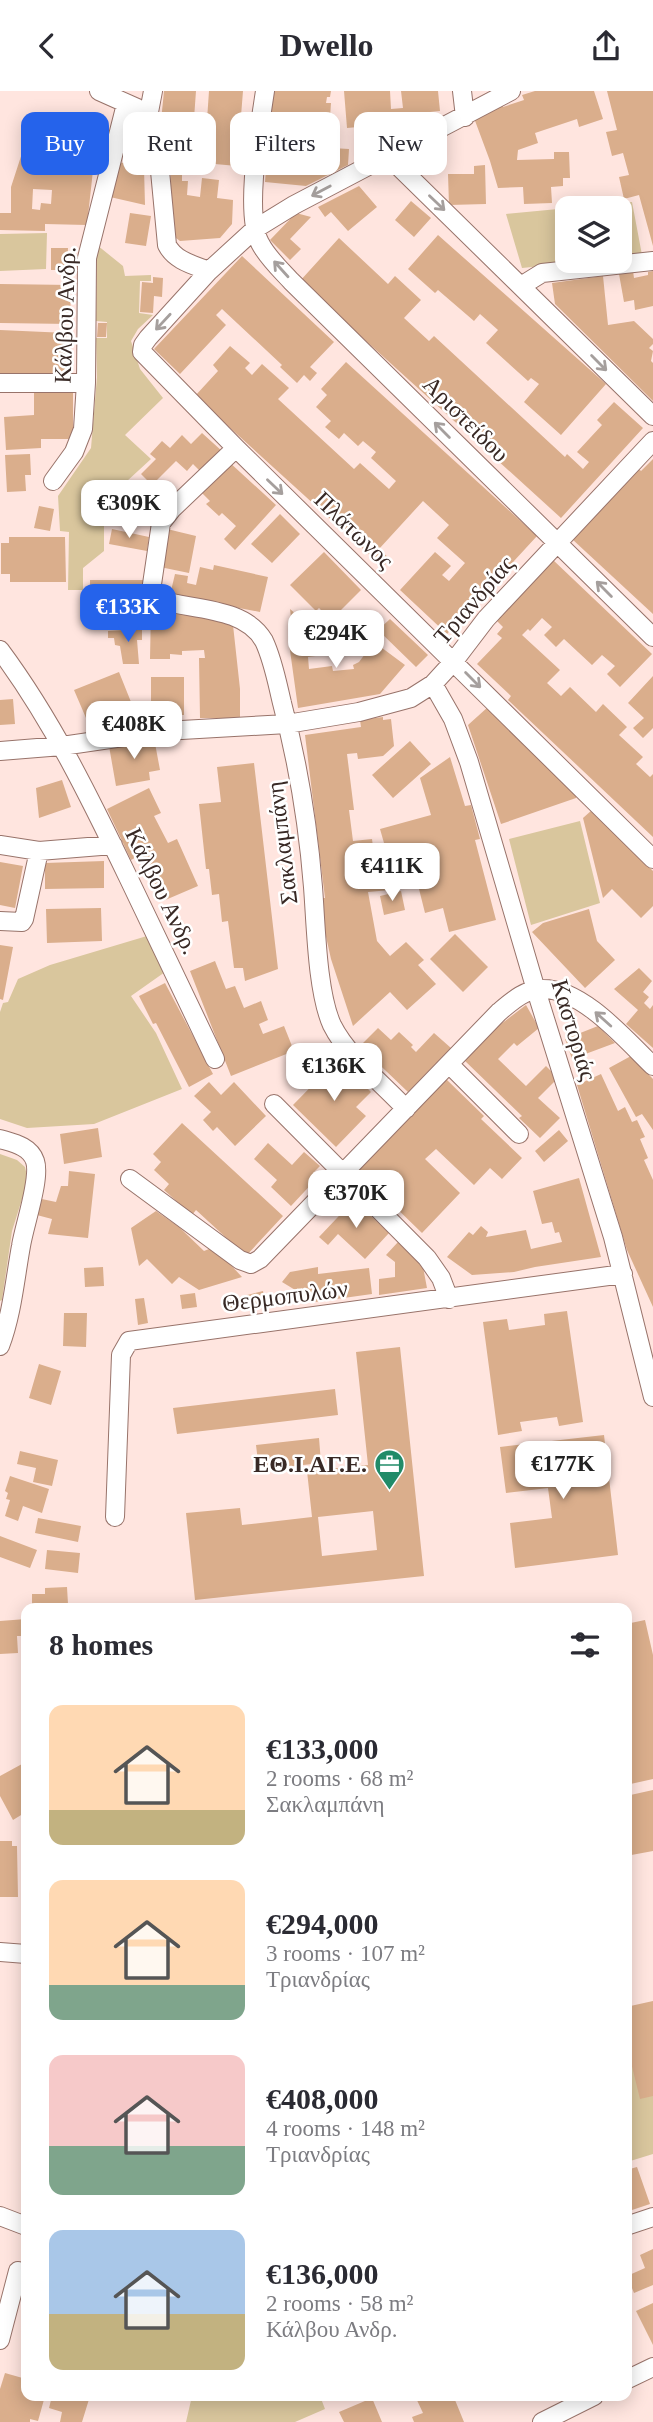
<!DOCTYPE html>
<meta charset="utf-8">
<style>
body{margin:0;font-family:"Times New Roman",serif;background:#f2f2f3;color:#2b2b33;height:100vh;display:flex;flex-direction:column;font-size:26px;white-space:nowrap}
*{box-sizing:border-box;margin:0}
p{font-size:23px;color:#7c7c81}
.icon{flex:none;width:38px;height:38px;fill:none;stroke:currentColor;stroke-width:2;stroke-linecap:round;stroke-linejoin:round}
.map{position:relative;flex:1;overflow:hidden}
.side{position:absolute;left:21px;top:1512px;width:611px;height:798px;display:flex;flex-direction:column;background:#fff;border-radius:14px;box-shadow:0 4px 18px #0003}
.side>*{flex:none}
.top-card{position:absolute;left:21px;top:21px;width:612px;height:63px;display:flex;gap:14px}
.fabs{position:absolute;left:555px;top:105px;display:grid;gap:14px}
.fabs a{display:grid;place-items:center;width:77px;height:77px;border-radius:14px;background:#fff;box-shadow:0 4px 18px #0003;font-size:35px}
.price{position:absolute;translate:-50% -60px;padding:0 16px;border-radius:14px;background:#fff;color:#222;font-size:23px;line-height:46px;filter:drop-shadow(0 2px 4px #0008)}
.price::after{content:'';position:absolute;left:50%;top:42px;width:21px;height:16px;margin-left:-10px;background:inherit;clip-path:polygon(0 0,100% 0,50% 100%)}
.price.on{background:#2563eb;color:#fff}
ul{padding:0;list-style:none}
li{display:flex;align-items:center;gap:21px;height:175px;padding:0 28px}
li span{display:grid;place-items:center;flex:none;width:196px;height:140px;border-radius:14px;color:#555}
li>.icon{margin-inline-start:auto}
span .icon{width:84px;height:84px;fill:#fffc;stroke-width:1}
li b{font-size:30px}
h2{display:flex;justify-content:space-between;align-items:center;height:84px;padding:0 28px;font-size:30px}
.chip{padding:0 24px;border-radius:14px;background:#fff;box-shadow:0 4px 18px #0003;font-size:24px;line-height:63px}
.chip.on{background:#2563eb;color:#fff}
header{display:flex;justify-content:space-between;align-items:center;height:91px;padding:0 28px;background:#fff;font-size:32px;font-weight:700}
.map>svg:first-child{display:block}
.green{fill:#d9c69d}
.building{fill:#daae8c;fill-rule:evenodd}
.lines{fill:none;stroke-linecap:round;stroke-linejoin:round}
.street-casing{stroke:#98736a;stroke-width:20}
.street{stroke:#fff;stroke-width:18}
.oneway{stroke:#a59f9d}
.labels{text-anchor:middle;stroke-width:5;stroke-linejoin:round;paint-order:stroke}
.street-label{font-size:24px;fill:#382925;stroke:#fff}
.poi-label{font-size:24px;font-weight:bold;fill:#382925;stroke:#fff;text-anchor:end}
</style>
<header><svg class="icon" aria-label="back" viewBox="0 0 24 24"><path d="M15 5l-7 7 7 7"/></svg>Dwello<svg class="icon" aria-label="share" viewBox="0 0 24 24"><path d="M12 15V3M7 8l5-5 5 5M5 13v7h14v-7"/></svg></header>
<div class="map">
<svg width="653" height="2331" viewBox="0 0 653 2331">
<rect width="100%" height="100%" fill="#ffe5df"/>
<!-- green -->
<path class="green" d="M632,111L642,164L620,167V117H567V170H591L522,177L506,123Z
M47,142L46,178L0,180V143Z
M97,154L123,175L125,185L151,184V190H140L139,222L153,224L138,238L131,250L140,278L163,307L125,344L151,368L114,402L104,426V460L83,477V499H68L69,441L60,440L58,405L91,357L97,286L96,247H107V231L96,230Z
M580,730L600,812L531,834L509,748Z
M147,845L165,881L131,905L156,942L182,998L94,1033L27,1037L0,1028V921L3,912L8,911L18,888L50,874Z
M0,1063L17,1069L25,1076L28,1089L12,1140L2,1209L0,1210Z
M626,1951L653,2005V2063L627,2071Z
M192,2305H320L325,2318L295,2331H186Z"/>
<!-- building -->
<path class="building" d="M164,0H196L191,69L163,67L166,30H161Z
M209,0H243L237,75L204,72Z
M272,0H331L330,6H327L326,12H331L329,41H323V44L301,43L300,59L332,62V57L349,58L348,74L306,95L265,91Z
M344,0H390L391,18L403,17L401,0H438L440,20L430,21L431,25L418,27L419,31L378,34L379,38L358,40V36L347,37Z
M535,0H594L603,28L579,36L577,28L535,42L538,52L518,59L517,69L554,68V61H569L570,87H563V95L551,96L552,112L524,113L523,96L498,97L490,70L474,27L503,13V16L524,9L522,4Z
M607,0H653V155L639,104L624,108L619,86L629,84L623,62L612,65L606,41L617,39Z
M54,26H75L76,51H55Z
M25,53L86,54V60L95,61L87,134L45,133V140L0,139V122H11V96ZM33,98L52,99L51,113L41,112L40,119L32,118Z
M130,58L142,59V71H129Z
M119,71L144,77L145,114L110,106Z
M485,74L486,113L449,114L448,83H474V75Z
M171,80L182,81V90H188L187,104L200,106L202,87L219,89L217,107L233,109L232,133L220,147L180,150L172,144L168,121Z
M359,95L377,116L348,140L331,121L325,126L318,116Z
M411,110L431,127L414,146L395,129Z
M130,122L151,125L146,155L125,152Z
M296,122L311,126L290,148L301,158L290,169L270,149Z
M438,144L606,293L561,344L524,311L539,293L531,287L528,290L486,252L498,239L480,223L474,230L438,199L435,202L408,178Z
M339,147L388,193L395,185L421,209L404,227L429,250L434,245L565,366L567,363L583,378L589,371L577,361L602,334L597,329L614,311L643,337L561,427L300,190Z
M51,157H68L67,179H51Z
M242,165L334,251L310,276L317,282L310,290L304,284L297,292L280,276L282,274L222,218L216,224L226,234L180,283L154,258Z
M633,180L634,187L648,184V181L653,180V215L635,219L634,209L624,211L619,183Z
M603,185L608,234L634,230L653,248V253L649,257L653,260L651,270L653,272V310L555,213L552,192Z
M153,186L163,187L162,206L154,205L153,222L140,221L142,191L153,192Z
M0,193L71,194L70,233L0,232Z
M98,232H107L106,246H97Z
M0,239L67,242L65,289L0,285Z
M230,255L250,272L245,277L252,284L262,273L289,297L278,308L354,378L360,372L389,398L396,390L371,367L376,361L363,350L358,355L344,342L339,348L325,336L331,330L316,316L327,304L321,298L346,271L537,445L447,543L400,499L435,461L451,475L442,484L449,490L465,472L437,447L449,434L423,410L379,458L390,468L383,476L195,305L218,280L213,274Z
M34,302H73V348H41V357L6,359L4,326L34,324Z
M202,342L223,361L203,383L193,373L187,380L176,370L152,394L141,383L156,368L150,363L162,350L170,357L182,344L191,353Z
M30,363L31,384H25L26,400L7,401L5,364Z
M653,368V523L572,448L639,378L641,380Z
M228,370L276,414L235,459L224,448L236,435L222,422L219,425L206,413L210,410L200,400Z
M119,401L142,403L141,417L118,415Z
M39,415L54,418L50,440L34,437Z
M280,423L300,443L272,472L251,453Z
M112,438L149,446L147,460L109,453Z
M167,438L196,445L189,482L160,476Z
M9,446H65L66,491H10V483H1V452H9Z
M324,461L361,499L331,529L319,517L316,520L290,494Z
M552,468L652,563L620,596L607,583L615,575L602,564L592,574L564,548L556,556L544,544L552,536L542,527L530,540L528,538L522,544L560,579L547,592L561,605L570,596L596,621L603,613L627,636L619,644L643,666L636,673L650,686L653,683V746L508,609L511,605L477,573L502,547L497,543L503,536L495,528Z
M214,474L268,486L260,521L170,504L175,483L188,485L187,492L196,494L200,476L213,479Z
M90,489H143V518H134V534H96V518H90Z
M151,518L178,519L183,522L233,534L240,598V627H200L199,567H205L204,559L182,560V564L170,563V568H150Z
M290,518L332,553L323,564L308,566L309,578L332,575L333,580L354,578L353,574L359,571L374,551L405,574L380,603L298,617L288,545L293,544Z
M390,528L428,564L416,576L378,539Z
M142,538V549H137L139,573H123L120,555L115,554L114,547H108V540Z
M119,581L131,611L125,614L126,618L89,634L74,599Z
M653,585V637L643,647L633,637L644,627L628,612Z
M151,586H184V624H151Z
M13,608L15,633L0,634V609Z
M488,616L576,700V707L501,733L468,634Z
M383,626V629L391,628L394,655L383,665L358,668L357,662L347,663L354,719H349L353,750L372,748L377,787L388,785L390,799L368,801L377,850L390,865L406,851L424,869L418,874L436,893L407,919L390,901L353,935L331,868L325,841L320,807H325L305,644L361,636L360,629Z
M154,647L160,679L149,681L150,689L116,695L109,655Z
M410,650L431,673L393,707L372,684Z
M450,666L465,715L471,714L480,748L475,749L496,829L449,841L443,817L425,822L411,766L393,771L391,765L388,766L380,738L431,724L420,687Z
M254,672L278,878L245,890L243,877H234L228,830L222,831L219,803L212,804L209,778H206L199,713L221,711L217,676Z
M62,689L71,716L39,727L36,697Z
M149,697L161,722L154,725L168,752L177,748L198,795L163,810L142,763L131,769L107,718Z
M592,719L653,780V815L641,827L612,798L603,807L583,727Z
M104,770V797L45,798V772Z
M0,771L23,775L15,817L0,814Z
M401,800L405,819L384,824L380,805Z
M101,817L102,850L47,852L46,818Z
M589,818L597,850L615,869L585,897L532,841L543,832Z
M455,843L488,876L463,901L430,868Z
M0,854L13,856L3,909L0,908Z
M215,870L226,898L235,895L244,917L261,910L268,929L259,933L263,943L284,935L294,960L231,985L190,880Z
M639,877L652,890L643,901L649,906L644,912L650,918L653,914V957L626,933L638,919L614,898Z
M165,892L213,983L189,996L156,932L153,933L139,905Z
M526,914L539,937L517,955L514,952L498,968L526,995L546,975L558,987L538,1007L560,1027L540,1047L519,1027L522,1025L464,969L497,936Z
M598,935L615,952L572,968L565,948Z
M378,937L391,949L399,941L413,954L411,956L416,961L434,942L451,957L408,1001L364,959L367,956L363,952Z
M631,965L653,988V1039L642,1023L636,1026L609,977Z
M338,968L371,1001L356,1016L366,1025L336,1056L293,1014Z
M601,983L618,1020L625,1016L632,1031L637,1029L645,1046L640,1048L648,1067L644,1069L653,1089V1216L627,1159L577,994Z
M446,988L484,1025L481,1028L522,1067L502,1088L490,1077L474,1094L436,1058L425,1068L460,1102L422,1142L357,1079Z
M209,991L221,1004L234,991L266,1025L235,1055L217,1036L213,1040L203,1029L211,1021L194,1005Z
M182,1032L283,1125L246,1165L196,1119L192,1124L164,1099L169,1093L154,1079L161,1071L153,1063Z
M98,1037L102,1066L64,1073L60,1043Z
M559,1039L568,1050L544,1071L535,1060Z
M268,1052L292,1074L304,1061L320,1075L313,1082L318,1086L291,1115L271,1096L277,1089L254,1068Z
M69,1080L95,1083L88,1147L48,1143L52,1128L33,1123L37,1107L56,1111L61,1095H68Z
M579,1087L601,1166L535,1176L514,1181L472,1184L447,1166L469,1141L473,1144L481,1135L488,1141L486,1146L526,1139L531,1158L562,1151L559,1141L555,1142L552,1131L542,1133L533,1100Z
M354,1109L389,1142L365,1168L338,1143L328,1154L319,1146Z
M156,1120L179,1136L204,1160L214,1156L242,1186L199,1199L179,1186L172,1193L147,1168L139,1175L131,1137Z
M398,1151L423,1176L427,1197L379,1204V1188L395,1186V1171L386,1164Z
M103,1176L104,1195L85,1196L84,1177Z
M318,1176V1183L369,1177L372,1203L315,1211L282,1191L290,1181Z
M263,1200L265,1211L230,1219L228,1209Z
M195,1202L197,1216L182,1218L180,1204Z
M144,1207L148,1232L138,1234L135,1208Z
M567,1220L583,1331L559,1335L557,1326L520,1331L522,1340L498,1344L483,1231L507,1228L509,1239L545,1234L544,1223Z
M64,1222H87L86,1256L63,1255Z
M400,1256L424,1485L195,1509L186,1422L240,1417L242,1434L312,1426L307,1380L368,1374L356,1261ZM373,1420L377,1459L322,1465L318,1426Z
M39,1273L61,1280L51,1314L29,1307Z
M335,1298L338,1324L177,1343L173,1317Z
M604,1344L618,1464L515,1477L510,1432L552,1427L548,1397L506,1402L500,1356Z
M319,1347L321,1372L259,1379L256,1354Z
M20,1360L58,1369L52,1395L33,1391L36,1377L17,1373Z
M10,1385L49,1398L42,1422L23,1415L18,1430L5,1425L10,1409L6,1408L8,1402L5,1400Z
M38,1427L81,1435L78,1451L35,1442Z
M0,1445L37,1459L30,1477L0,1466Z
M47,1459L80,1462L78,1482L45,1478Z
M67,1496L68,1513L57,1514V1517H32V1503H45V1497Z
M26,1528V1545H17L18,1562L0,1563V1530Z
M645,1529L653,1564V1688L626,1694V1533Z
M22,1673L26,1681V1721L13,1729L0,1705V1685Z
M653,1699V1760L626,1765V1705Z
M0,1750H12V1755H17L18,1806H0Z
M653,1910V2005L640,2008L626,1951V1916Z
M637,2076L650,2113L626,2121V2079Z
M653,2158V2194L634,2202L627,2185L645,2177L640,2164Z
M653,2212V2254L636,2220Z
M5,2282L26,2288V2305H45L38,2330L30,2328V2331H0V2298Z
M52,2305H90L82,2331H60L62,2321L49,2317Z
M415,2305H460L461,2307L455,2309L464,2331H414L412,2326L423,2322Z
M372,2307L382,2331H344L339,2321Z"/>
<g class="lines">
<defs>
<path id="street" d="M99,0L137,17
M153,0L149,21L158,59L167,154C175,170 194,174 209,180
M265,0C260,34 244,123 260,152C267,166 280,178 291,190L653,546
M462,0L465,26
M511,0L294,114L255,138L209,180L148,247L143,254L142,261L236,357L653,768
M388,65L653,325
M521,195L542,182L653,170
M0,292H86
M236,357L172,418L161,432L151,500L154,506L159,509C193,519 245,516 264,550C273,569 277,591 282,612C298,672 308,733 313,796C316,834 317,901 332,934C348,966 382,992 406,1018
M53,390L74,361L83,338L86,292L87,167L126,13
M0,559C52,629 90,707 128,786C157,846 186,907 215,968
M433,593L453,628L469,671L536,899L613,1146L653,1306
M0,660L62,655L164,640L287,633L359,621L411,607L433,593L454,570L486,528L653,350
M0,754L39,760L113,754
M0,830L22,831L24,828L39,760
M449,973L519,1043
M274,1013L427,1167L441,1187L449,1208
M0,1048C13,1052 30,1055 35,1070C41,1087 24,1135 21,1155C15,1188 12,1224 0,1255
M130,1088L240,1169L251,1173L260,1168L499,921C511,911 525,898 542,898C582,897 626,949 653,975
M115,1426L121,1264L129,1250L623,1183
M0,1861L26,1863
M0,2125L26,2135
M626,2135L653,2126
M0,2249L18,2180
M626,2289L653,2276
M542,2331L594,2305"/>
</defs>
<!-- street casing -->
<use href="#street" class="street-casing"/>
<!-- street -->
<use href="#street" class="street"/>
</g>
<!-- one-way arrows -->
<defs><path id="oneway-shaft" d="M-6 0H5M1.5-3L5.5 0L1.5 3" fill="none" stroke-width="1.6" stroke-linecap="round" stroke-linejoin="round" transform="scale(1.75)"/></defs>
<g class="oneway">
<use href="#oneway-shaft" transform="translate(321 100) rotate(152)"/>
<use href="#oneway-shaft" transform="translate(437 112) rotate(44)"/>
<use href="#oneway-shaft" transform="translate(281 178) rotate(-132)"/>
<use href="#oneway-shaft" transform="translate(163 231) rotate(133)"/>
<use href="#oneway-shaft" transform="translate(599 272) rotate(45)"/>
<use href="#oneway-shaft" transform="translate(442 339) rotate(-135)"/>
<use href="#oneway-shaft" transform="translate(275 396) rotate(44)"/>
<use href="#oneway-shaft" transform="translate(604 498) rotate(-135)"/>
<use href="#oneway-shaft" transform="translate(473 589) rotate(45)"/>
<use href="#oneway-shaft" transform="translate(603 928) rotate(-138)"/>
</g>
<!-- icons -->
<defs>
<symbol id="office-pin" viewBox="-11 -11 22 30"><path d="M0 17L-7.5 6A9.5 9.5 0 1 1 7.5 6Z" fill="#218b68" stroke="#fff"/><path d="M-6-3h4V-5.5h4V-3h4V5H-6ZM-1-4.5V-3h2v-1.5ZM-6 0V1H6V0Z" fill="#fff"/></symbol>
</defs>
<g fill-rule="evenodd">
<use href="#office-pin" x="372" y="1356" width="35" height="47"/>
</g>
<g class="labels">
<!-- street labels -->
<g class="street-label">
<text transform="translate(65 224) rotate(-88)" y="8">Κάλβου Ανδρ.</text>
<text transform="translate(466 328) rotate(45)" y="8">Αριστείδου</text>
<text transform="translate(354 439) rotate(44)" y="8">Πλάτωνος</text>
<text transform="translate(474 509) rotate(-49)" y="8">Τριανδρίας</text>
<text transform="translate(282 752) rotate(-97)" y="8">Σακλαμπάνη</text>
<text transform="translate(162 800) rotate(64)" y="8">Κάλβου Ανδρ.</text>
<text transform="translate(574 939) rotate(73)" y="8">Καστοριάς</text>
<text transform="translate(285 1205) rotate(-7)" y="8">Θερμοπυλών</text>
</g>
<!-- poi labels -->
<g class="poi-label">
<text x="367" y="1381">ΕΘ.Ι.ΑΓ.Ε.</text>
</g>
</g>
</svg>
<div class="fabs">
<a><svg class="icon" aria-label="layers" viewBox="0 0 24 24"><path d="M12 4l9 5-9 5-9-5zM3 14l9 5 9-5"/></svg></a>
</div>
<b class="price" style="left:129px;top:449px">€309K</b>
<b class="price on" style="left:128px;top:553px">€133K</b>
<b class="price" style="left:336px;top:579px">€294K</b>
<b class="price" style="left:134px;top:670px">€408K</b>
<b class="price" style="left:392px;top:812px">€411K</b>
<b class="price" style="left:334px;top:1012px">€136K</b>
<b class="price" style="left:356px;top:1139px">€370K</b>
<b class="price" style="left:563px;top:1410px">€177K</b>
<div class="top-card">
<a class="chip on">Buy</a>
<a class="chip">Rent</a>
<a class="chip">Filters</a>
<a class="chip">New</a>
</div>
<section class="side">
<h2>8 homes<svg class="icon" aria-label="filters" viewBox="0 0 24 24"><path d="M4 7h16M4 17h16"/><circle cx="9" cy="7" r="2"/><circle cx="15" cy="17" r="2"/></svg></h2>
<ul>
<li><span style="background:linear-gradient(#ffd9b3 75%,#c2b280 0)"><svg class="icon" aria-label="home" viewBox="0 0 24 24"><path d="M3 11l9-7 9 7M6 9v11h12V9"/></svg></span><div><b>€133,000</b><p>2 rooms · 68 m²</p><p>Σακλαμπάνη</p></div></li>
<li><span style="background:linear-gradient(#ffd9b3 75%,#7fa58c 0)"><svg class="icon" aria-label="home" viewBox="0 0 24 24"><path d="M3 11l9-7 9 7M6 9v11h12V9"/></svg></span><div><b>€294,000</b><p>3 rooms · 107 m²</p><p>Τριανδρίας</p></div></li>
<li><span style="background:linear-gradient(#f6c9c9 65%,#7fa58c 0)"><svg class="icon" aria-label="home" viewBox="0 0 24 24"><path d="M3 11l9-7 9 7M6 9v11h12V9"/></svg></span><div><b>€408,000</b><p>4 rooms · 148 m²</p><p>Τριανδρίας</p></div></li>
<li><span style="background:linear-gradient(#a9c7e8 60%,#c2b280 0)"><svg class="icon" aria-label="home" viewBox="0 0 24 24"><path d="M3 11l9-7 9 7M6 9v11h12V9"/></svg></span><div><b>€136,000</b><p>2 rooms · 58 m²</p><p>Κάλβου Ανδρ.</p></div></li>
</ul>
</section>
</div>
